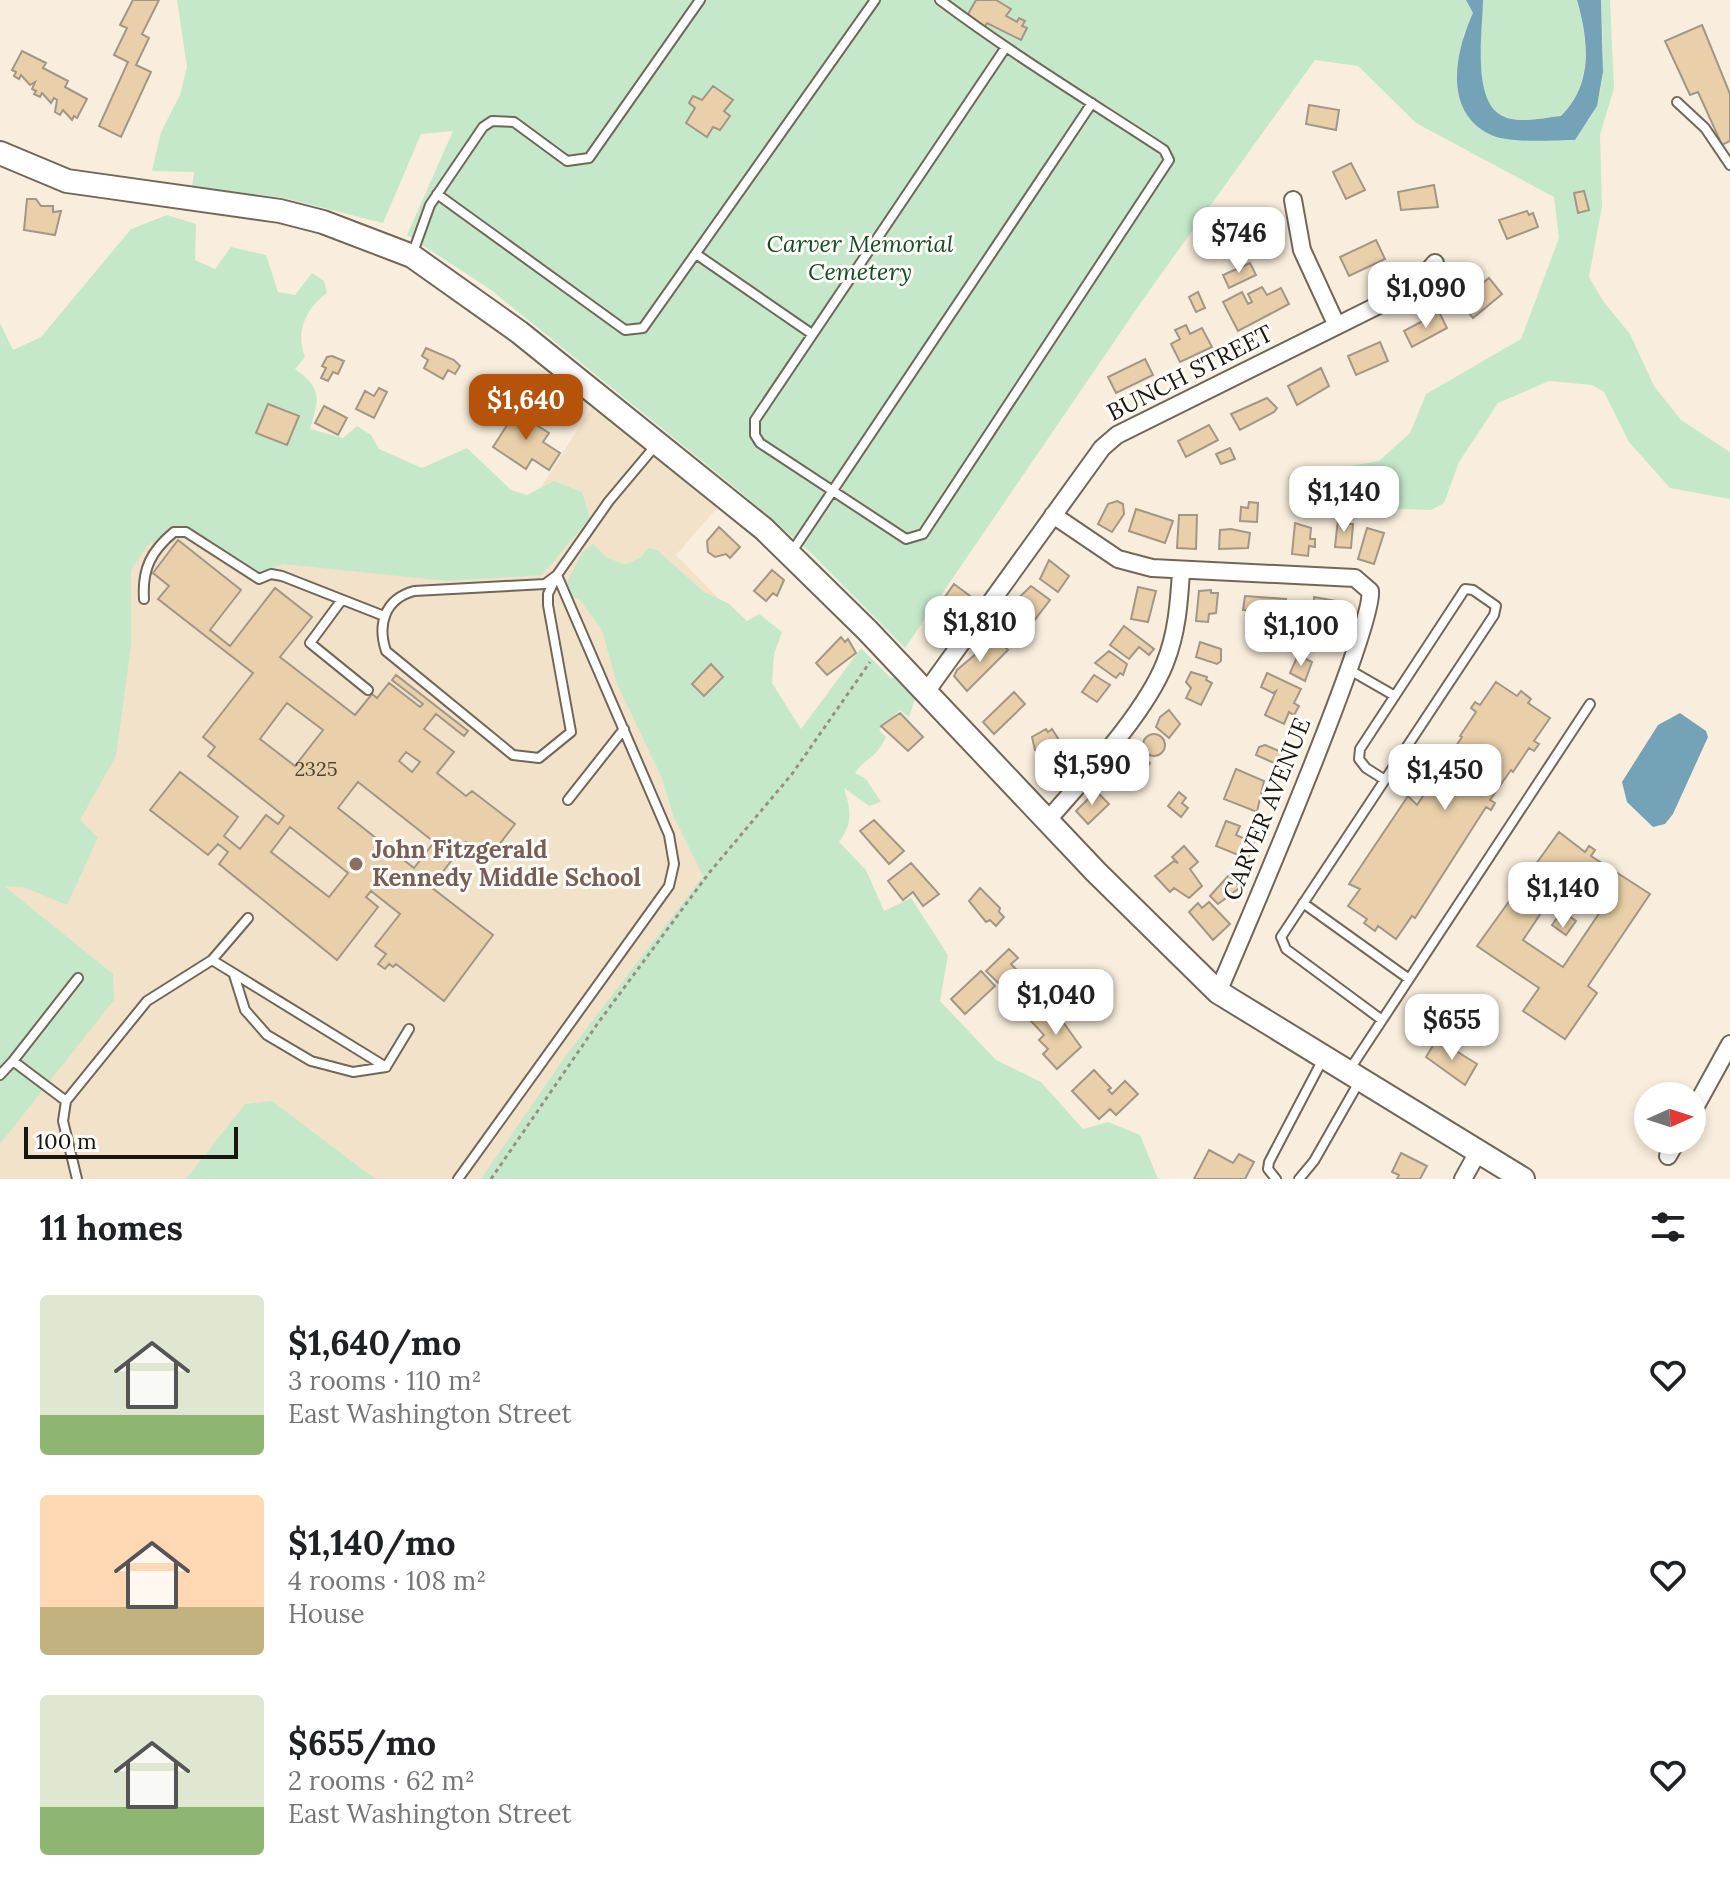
<!DOCTYPE html>
<meta charset="utf-8">
<style>
body{margin:0;font-family:Lora,serif;background:#f2f2f2;color:#202124;height:100vh;display:flex;flex-direction:column;font-size:30px;white-space:nowrap}
*{box-sizing:border-box;margin:0}
p{font-size:26px;color:#757577}
.icon{flex:none;width:44px;height:44px;fill:none;stroke:currentColor;stroke-width:2;stroke-linecap:round;stroke-linejoin:round}
.map{position:relative;height:1179px;overflow:hidden}
.side{display:flex;flex-direction:column;background:#fff;flex:1}
.side>*{flex:none}
.needle{width:52px;rotate:87deg}
.fabs{position:absolute;left:1634px;top:1082px;display:grid;gap:16px}
.fabs a{display:grid;place-items:center;width:72px;height:72px;border-radius:50%;background:#fff;box-shadow:0 4px 12px #0003;font-size:40px}
.scale{position:absolute;left:24px;bottom:20px;width:214px;box-sizing:border-box;padding-left:8px;border:4px solid #191510;border-top:0;font-size:22px;line-height:28px;white-space:nowrap;color:#191510;-webkit-text-stroke:6px #fffcf9;paint-order:stroke}
.price{position:absolute;translate:-50% -68px;padding:0 18px;border-radius:16px;background:#fff;color:#222;font-size:26px;line-height:52px;filter:drop-shadow(0 2px 4px #0008)}
.price::after{content:'';position:absolute;left:50%;top:48px;width:24px;height:18px;margin-left:-12px;background:inherit;clip-path:polygon(0 0,100% 0,50% 100%)}
.price.active{background:#b45309;color:#fff}
ul{padding:0;list-style:none}
li{display:flex;align-items:center;gap:24px;height:200px;padding:0 40px}
li span{display:grid;place-items:center;flex:none;width:224px;height:160px;border-radius:8px;color:#555}
li>.icon{margin-inline-start:auto}
span .icon{width:96px;height:96px;fill:#fffc;stroke-width:1}
li b{font-size:34px}
h2{display:flex;justify-content:space-between;align-items:center;height:96px;padding:0 40px;font-size:34px}
.map>svg:first-child{display:block}
.built{fill:#f2e2ca}
.green{fill:#c5e8ca}
.water{fill:#74a2b7}
.building{fill:#e9d0aa;stroke:#a29787;stroke-width:2;fill-rule:evenodd}
.lines{fill:none;stroke-linecap:round;stroke-linejoin:round}
.lane-casing{stroke:#716758;stroke-width:12}
.street-casing{stroke:#716758;stroke-width:20}
.secondary-casing{stroke:#716758;stroke-width:26}
.path{stroke:#989084;stroke-width:3;stroke-dasharray:4 4;stroke-linecap:butt}
.lane{stroke:#fff;stroke-width:8}
.street{stroke:#fff;stroke-width:16}
.secondary{stroke:#fff;stroke-width:22}
.education-dot{fill:#8d6e63;stroke:#fffcf9;stroke-width:3}
.labels{text-anchor:middle;stroke-width:6;stroke-linejoin:round;paint-order:stroke}
.number-label{font-size:20px;fill:#4d4436}
.park-label{font-size:24px;font-style:italic;fill:#154d25;stroke:#fffcf9}
.street-label{font-size:24px;fill:#191510;stroke:#fffcf9}
.education-label{font-size:24px;font-weight:bold;fill:#785e54;stroke:#fffcf9;text-anchor:start}
</style>
<div class="map">
<svg width="1730" height="1179" viewBox="0 0 1730 1179">
<rect width="100%" height="100%" fill="#f9eedd"/>
<!-- built -->
<path class="built" d="M592,407L717,508L676,555L720,600L770,787L654,940L482,1179H0V454L507,541Z"/>
<!-- green -->
<path class="green" d="M177,0H1466L1473,13L1463,36L1490,135L1589,120C1610,85 1602,39 1601,0H1610L1614,88L1600,135L1602,206L1589,277L1603,301L1630,334L1654,386L1681,420L1730,452V499L1670,488L1629,442L1604,392L1592,385L1549,381L1498,403L1459,462L1444,503L1431,510L1346,507L1292,491L1288,477L1379,461L1410,433L1426,394L1521,339L1559,238L1554,197L1416,123L1358,66L1315,60L1144,298L905,648L813,555L739,491L491,290L407,235L453,131L421,134L383,223L284,198L192,186L194,172L152,171L161,132L180,95L187,67Z
M1483,0H1577C1589,42 1592,84 1561,116C1542,118 1515,125 1499,114C1472,96 1483,27 1483,0Z
M167,215L196,224L195,260L215,269L231,247L266,255L278,292L295,295L312,273L324,281L327,293C306,308 295,332 305,357L295,369C323,388 319,400 310,429L343,438L357,426L371,435L379,449L422,468L467,448L511,490L527,495L554,481L582,492L590,518L542,575L447,581L283,564L250,576L182,534L161,536L147,546L131,570V646L116,756L80,820L98,837L67,905L23,887L4,886L113,974L114,1000L0,1144V323L13,350L41,337L131,229Z
M593,544L606,557L625,565L641,557L648,548L657,550L704,592L728,603L747,621L759,614L782,632L774,654L772,683L801,729L861,648L891,678H898L915,699L909,717L900,710L879,730L886,737C876,759 866,757 855,773L866,779L881,802L869,806L844,788C851,811 853,823 839,842L866,870L884,911L911,898L948,955L940,1001L996,1060L1041,1082L1083,1129L1108,1122L1140,1135L1158,1179H481L564,1058L703,876L673,815L662,778L617,684L602,630L579,599L560,595L583,551Z
M272,1101L375,1179H186L245,1104Z"/>
<!-- water -->
<path class="water" d="M1466,0H1483C1483,27 1472,96 1499,114C1515,125 1542,118 1561,116C1593,84 1589,42 1577,0H1601L1603,72L1597,106L1575,140C1552,140 1508,144 1489,134C1442,110 1456,50 1473,13Z
M1680,713L1706,731L1708,737L1673,814L1665,824L1653,827L1627,802L1622,782L1658,725Z"/>
<!-- building -->
<path class="building" d="M133,0H159L142,34L149,38L136,65L151,72L121,137L99,126L128,62L114,55L127,28L120,25Z
M976,0H996L1011,9L1006,16L1017,22L1019,18L1025,21L1022,26L1027,28L1021,40L987,23L984,28L967,16Z
M1702,25L1730,94V141L1722,145L1698,92L1690,95L1665,41Z
M22,51L46,63L43,68L68,81L65,87L87,99L77,118L74,116L72,120L63,110L60,115L55,112L57,100L54,98L51,103L42,93L40,97L34,94L36,91L32,89L35,82L30,85L21,75L19,79L14,76L16,72L12,70Z
M713,86L733,100L724,111L730,116L720,130L713,127L707,137L686,123L695,108L689,103L693,96L702,100Z
M1309,105L1339,110L1336,130L1306,124Z
M1351,163L1365,190L1346,199L1333,172Z
M1434,185L1438,207L1401,210L1398,192Z
M1584,191L1589,210L1578,213L1574,193Z
M27,199H36L41,206H53V212L61,211L55,235L24,230Z
M1527,211L1529,215L1533,213L1538,227L1507,239L1499,220Z
M1235,217L1254,249L1237,260L1217,227Z
M1376,240L1385,259L1349,276L1340,257Z
M1250,263L1256,275L1229,288L1223,275Z
M1489,278L1502,294L1473,318L1460,302Z
M1262,287L1267,295L1281,288L1289,304L1238,331L1223,302L1242,292L1248,304L1252,302L1248,294Z
M1198,292L1205,308L1196,312L1189,297Z
M1439,312L1447,328L1412,347L1404,331Z
M1186,325L1190,334L1202,328L1212,347L1180,362L1171,344L1180,339L1175,330Z
M1380,342L1388,361L1356,375L1348,356Z
M426,348L454,360L460,366L455,374L448,370L443,379L424,368L428,360L422,356Z
M332,356L344,361L338,374L333,372L328,381L321,378L326,368L322,366L327,357Z
M1145,359L1153,375L1116,393L1108,377Z
M1321,368L1329,386L1297,405L1288,386Z
M379,388L387,392L374,418L356,409L365,391L374,396Z
M1267,398L1277,408L1274,412L1240,430L1231,414Z
M268,404L299,416L287,445L256,433Z
M324,406L347,418L338,435L315,423Z
M518,408L537,420L535,424L549,433L543,442L560,453L549,470L532,459L526,469L493,447Z
M1209,425L1218,440L1186,457L1178,441Z
M1230,448L1235,459L1221,464L1216,454Z
M1117,501L1123,504L1124,514L1112,532L1098,524L1108,504Z
M1249,502L1258,503L1257,522L1240,521L1241,507L1248,508Z
M1136,509L1173,521L1165,543L1129,531Z
M1179,515H1197L1196,549L1177,548Z
M1338,519L1349,520V524H1353L1351,548L1335,547Z
M1295,523L1311,528L1310,539H1315V547L1309,546L1308,556L1292,554Z
M719,527L740,547L730,558L726,554L715,557L708,552L707,541Z
M1367,528L1384,533L1374,564L1358,559Z
M1231,529L1250,533L1248,548L1219,549L1220,530Z
M178,540L241,590L210,630L230,646L275,588L312,617L280,657L355,715L372,694L377,698L389,683L420,707L423,704L392,680L396,675L468,731L464,736L436,714L424,729L454,752L437,773L466,796L472,791L515,824L488,859L466,842L431,887L493,935L444,1001L396,964L393,967L389,964L385,969L378,964L386,954L375,946L400,914L371,891L366,897L378,907L337,960L219,864L228,852L218,844L208,855L150,810L180,772L238,817L224,836L240,849L266,815L278,824L284,816L208,756L215,747L203,737L253,673L158,599L169,586L153,573ZM287,703L323,730L295,766L260,739ZM406,752L420,762L412,772L399,761ZM358,782L434,842L414,868L338,808ZM290,827L348,873L329,897L271,852Z
M1049,560L1069,576L1058,592L1040,579Z
M772,570L784,580L777,596L773,593L766,601L754,591Z
M954,584L970,596L943,635L926,624Z
M1031,586L1050,600L1030,626L1007,609Z
M1138,587L1156,591L1148,622L1131,619Z
M1211,590V593H1218L1216,613L1209,614L1208,622L1196,621L1199,591Z
M1245,596L1286,599L1285,626L1261,623L1263,610H1243Z
M1314,597L1342,602L1341,620L1313,618V622L1305,621L1306,601L1314,602Z
M1124,626L1154,649L1149,655L1139,647L1129,659L1110,645Z
M841,637L845,642L848,639L856,653L827,675L816,663Z
M996,637L1008,650L967,691L954,676L957,670Z
M1200,642L1221,649V661L1217,664L1196,657Z
M1109,651L1127,664L1123,675L1120,673L1116,678L1095,663Z
M1298,655L1312,662L1305,681L1290,673Z
M711,664L723,677L704,696L692,684Z
M1191,672L1207,677L1206,680L1212,683L1201,705L1186,698L1191,688L1186,682Z
M1267,673L1301,689L1294,703L1299,706L1294,715L1289,712L1284,724L1265,715L1276,691L1273,693L1261,687Z
M1094,675L1110,685L1097,702L1082,692Z
M1496,682L1517,696L1521,691L1531,699L1528,703L1550,718L1534,741L1539,744L1534,751L1529,748L1513,772L1511,770L1490,800L1495,803L1491,810L1486,807L1415,918L1412,916L1396,939L1378,926L1375,931L1364,923L1367,919L1348,906L1360,889L1349,884L1408,796L1417,805L1438,774L1433,771L1437,764L1442,767L1462,737L1460,736L1476,712L1471,708L1475,702L1480,705Z
M1014,692L1025,704L994,734L983,722Z
M1169,710L1180,724L1169,738L1156,727L1160,717Z
M900,713L923,737L908,751L881,726Z
M1046,729L1048,732L1052,729L1061,743L1045,756L1035,750L1032,737Z
M1143 745a11 11 0 1 1 22 0a11 11 0 1 1-22 0Z
M1066,745L1075,760L1062,774L1050,761Z
M1265,745L1286,754L1281,766L1256,755L1259,747Z
M1136,752L1150,763L1143,776L1134,772L1131,776L1123,770L1130,761L1127,759Z
M1236,769L1264,781L1257,812L1224,799Z
M1096,791L1109,804L1088,824L1076,811Z
M1179,792L1186,798L1182,803L1188,808L1181,817L1168,806Z
M874,820L904,851L889,864L860,831Z
M1226,821L1240,826L1236,835L1254,843L1248,859L1216,846Z
M1559,832L1585,852L1589,846L1595,850L1591,856L1650,894L1588,986L1597,993L1565,1039L1523,1011L1539,988L1477,946ZM1566,876L1575,882L1571,888L1577,892L1581,886L1606,903L1563,967L1523,940Z
M1184,846L1198,862L1190,869L1202,886L1189,898L1174,888L1170,892L1155,876L1174,861L1178,863L1172,857Z
M911,863L939,894L923,906L913,892L903,900L888,881Z
M1229,875L1241,887L1218,904L1210,896Z
M980,888L1000,908L999,912L1004,917L996,926L990,920L986,922L969,901Z
M1209,902L1230,924L1213,940L1189,912L1198,903L1202,908Z
M1562,911L1576,921L1566,935L1552,925Z
M1009,949L1018,958L1011,964L1038,992L1023,1007L986,971Z
M981,971L995,986L965,1014L951,999Z
M1050,1004L1081,1047L1057,1069L1043,1054L1048,1049L1039,1040L1044,1035L1031,1021Z
M1437,1039L1477,1064L1465,1085L1426,1057Z
M1094,1070L1111,1088L1108,1090L1112,1094L1125,1081L1138,1094L1116,1115L1110,1109L1099,1119L1072,1091Z
M1209,1150L1233,1163L1239,1154L1254,1162L1245,1179H1194Z
M1401,1153L1427,1166L1420,1179H1397L1399,1175L1392,1172Z"/>
<g class="lines">
<defs>
<path id="lane" d="M940,0C1012,54 1089,101 1164,150L1169,160L923,534L906,539L760,443L755,435V420L1006,47
M1677,102L1705,128L1730,165
M437,194L625,330L643,328L875,0
M696,254L812,334
M412,255L430,205L483,127L492,121L514,122L567,161L589,158L700,0
M791,553L1092,103
M557,575L548,594V605L571,732L539,758L513,755L386,651C377,624 385,599 414,591L545,584L557,575L609,501L656,445
M144,599C142,569 151,551 174,532H186L259,579L271,574L282,576L384,616
M341,601L310,643L368,690
M1348,669L1395,696
M568,800L624,729
M1303,903L1409,979
M248,918L212,960L386,1067L409,1029
M234,975L245,1010L267,1035L311,1061L353,1072L386,1067
M1382,1020L1286,949L1281,937C1352,830 1423,722 1494,615L1496,606L1473,590L1465,589L1360,749L1359,759L1366,768L1385,780
M1348,1072L1590,704
M0,1075L13,1061
M66,1101L13,1061L78,978
M77,1179L63,1121L66,1101L147,1001L212,960
M458,1179L669,886L674,864L669,835L557,575
M1276,1179L1268,1169L1269,1162L1323,1059
M1299,1179L1314,1161L1359,1082"/>
<path id="street" d="M1293,200L1302,250L1337,326
M1053,515L1118,559L1152,568L1355,578L1370,591C1377,622 1240,941 1218,992
M926,692L1102,448L1117,435L1413,288L1435,263
M1047,821C1084,778 1145,714 1165,663C1177,633 1179,603 1181,572
M1692,1113L1730,1044
M1668,1156L1677,1140
M1463,1179L1478,1152"/>
<path id="secondary" d="M0,153L67,181L280,211L323,222L412,256L519,332L764,529L867,630L1096,872L1218,992L1523,1179"/>
</defs>
<!-- lane casing -->
<use href="#lane" class="lane-casing"/>
<!-- street casing -->
<use href="#street" class="street-casing"/>
<!-- secondary casing -->
<use href="#secondary" class="secondary-casing"/>
<!-- path -->
<path class="path" d="M491,1179L598,1023L709,873L792,774L870,662"/>
<!-- lane -->
<use href="#lane" class="lane"/>
<!-- street -->
<use href="#street" class="street"/>
<!-- secondary -->
<use href="#secondary" class="secondary"/>
</g>
<!-- markers -->
<circle class="education-dot" cx="356" cy="864" r="8"/>
<g class="labels">
<!-- number labels -->
<g class="number-label">
<text x="316" y="776">2325</text>
</g>
<!-- park labels -->
<g class="park-label">
<text x="860" y="252">Carver Memorial<tspan x="860" dy="28">Cemetery</tspan></text>
</g>
<!-- street labels -->
<g class="street-label">
<text transform="translate(1190 373) rotate(-27)" y="8">BUNCH STREET</text>
<text transform="translate(1267 809) rotate(-68)" y="8">CARVER AVENUE</text>
</g>
<!-- education labels -->
<g class="education-label">
<text x="372" y="858">John Fitzgerald<tspan x="372" dy="28">Kennedy Middle School</tspan></text>
</g>
</g>
</svg>
<div class="fabs">
<a><svg class="needle" viewBox="-14 -14 28 28"><path d="M0-13l5 13h-10z" fill="#e53935"/><path d="M0 13l5-13h-10z" fill="#757577"/></svg></a>
</div>
<div class="scale">100 m</div>
<b class="price" style="left:1239px;top:275px">$746</b>
<b class="price" style="left:1426px;top:330px">$1,090</b>
<b class="price active" style="left:526px;top:442px">$1,640</b>
<b class="price" style="left:1344px;top:534px">$1,140</b>
<b class="price" style="left:980px;top:664px">$1,810</b>
<b class="price" style="left:1301px;top:668px">$1,100</b>
<b class="price" style="left:1092px;top:807px">$1,590</b>
<b class="price" style="left:1445px;top:812px">$1,450</b>
<b class="price" style="left:1563px;top:930px">$1,140</b>
<b class="price" style="left:1056px;top:1037px">$1,040</b>
<b class="price" style="left:1452px;top:1062px">$655</b>
</div>
<section class="side">
<h2>11 homes<svg class="icon" aria-label="filters" viewBox="0 0 24 24"><path d="M4 7h16M4 17h16"/><circle cx="9" cy="7" r="2"/><circle cx="15" cy="17" r="2"/></svg></h2>
<ul>
<li><span style="background:linear-gradient(#dfe7d0 75%,#8fb573 0)"><svg class="icon" aria-label="home" viewBox="0 0 24 24"><path d="M3 11l9-7 9 7M6 9v11h12V9"/></svg></span><div><b>$1,640/mo</b><p>3 rooms · 110 m²</p><p>East Washington Street</p></div><svg class="icon" aria-label="heart" viewBox="0 0 24 24"><path d="M12 20l-8-8c-3-5 5-10 8-4 3-6 11-1 8 4z"/></svg></li>
<li><span style="background:linear-gradient(#ffd9b3 70%,#c2b280 0)"><svg class="icon" aria-label="home" viewBox="0 0 24 24"><path d="M3 11l9-7 9 7M6 9v11h12V9"/></svg></span><div><b>$1,140/mo</b><p>4 rooms · 108 m²</p><p>House</p></div><svg class="icon" aria-label="heart" viewBox="0 0 24 24"><path d="M12 20l-8-8c-3-5 5-10 8-4 3-6 11-1 8 4z"/></svg></li>
<li><span style="background:linear-gradient(#dfe7d0 70%,#8fb573 0)"><svg class="icon" aria-label="home" viewBox="0 0 24 24"><path d="M3 11l9-7 9 7M6 9v11h12V9"/></svg></span><div><b>$655/mo</b><p>2 rooms · 62 m²</p><p>East Washington Street</p></div><svg class="icon" aria-label="heart" viewBox="0 0 24 24"><path d="M12 20l-8-8c-3-5 5-10 8-4 3-6 11-1 8 4z"/></svg></li>
</ul>
</section>
